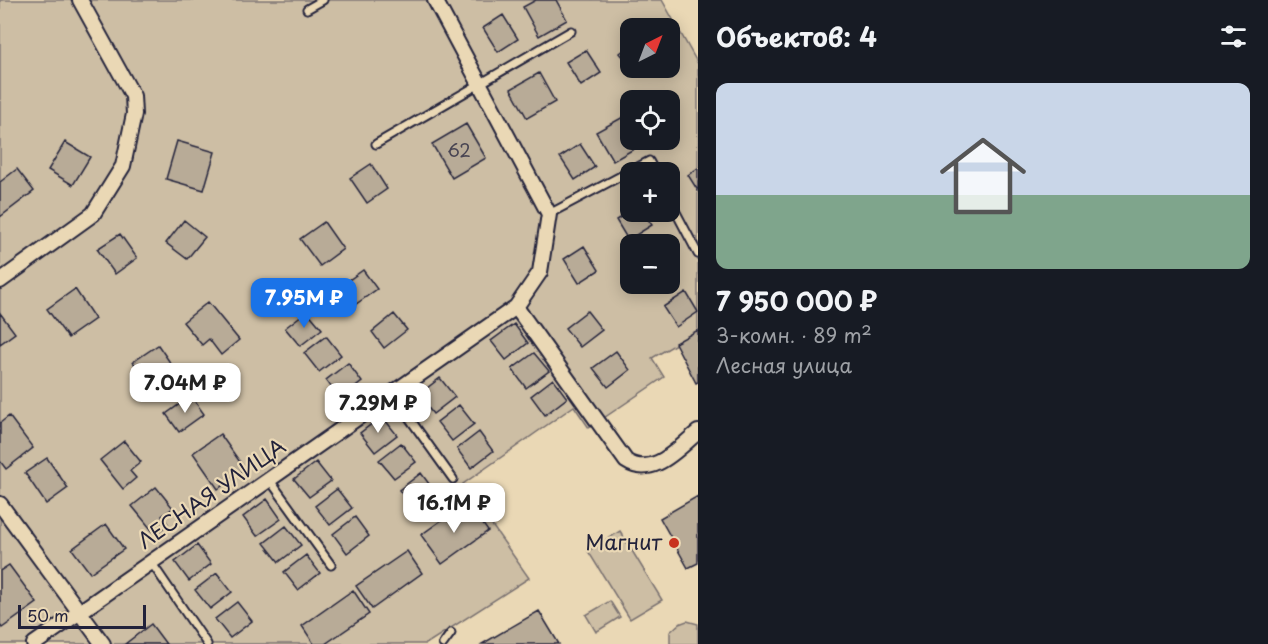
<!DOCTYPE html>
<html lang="ru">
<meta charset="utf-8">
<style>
body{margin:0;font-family:"Playpen Sans",sans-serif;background:#242831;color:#f1f3f6;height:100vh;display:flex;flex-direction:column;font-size:22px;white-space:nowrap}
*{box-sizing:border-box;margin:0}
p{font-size:20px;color:#9ea1a6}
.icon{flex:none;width:33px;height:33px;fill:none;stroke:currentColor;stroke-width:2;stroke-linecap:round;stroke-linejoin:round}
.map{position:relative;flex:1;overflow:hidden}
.sheet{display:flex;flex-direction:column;background:#171b24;width:570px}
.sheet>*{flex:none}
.needle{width:39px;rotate:42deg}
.buttons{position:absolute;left:620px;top:18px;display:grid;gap:12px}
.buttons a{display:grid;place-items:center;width:60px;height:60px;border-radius:12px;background:#171b24;box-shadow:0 3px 15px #0003;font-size:30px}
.scale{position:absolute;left:18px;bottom:15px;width:128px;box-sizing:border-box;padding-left:6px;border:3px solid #22223b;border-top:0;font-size:16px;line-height:21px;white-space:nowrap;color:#22223b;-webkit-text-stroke:4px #ead8b5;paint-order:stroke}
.price{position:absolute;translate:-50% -51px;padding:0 14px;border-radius:12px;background:#fff;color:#222;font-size:20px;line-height:39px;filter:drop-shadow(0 2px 3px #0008)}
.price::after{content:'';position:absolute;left:50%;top:36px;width:18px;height:14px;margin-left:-9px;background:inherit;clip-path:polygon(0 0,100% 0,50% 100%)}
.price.selected{background:#1a73e8;color:#fff}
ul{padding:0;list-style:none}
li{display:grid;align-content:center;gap:12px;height:318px;padding:0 18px}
li span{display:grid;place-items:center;height:186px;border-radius:12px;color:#555}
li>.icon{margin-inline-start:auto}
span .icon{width:108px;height:108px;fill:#fffc;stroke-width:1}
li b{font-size:26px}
h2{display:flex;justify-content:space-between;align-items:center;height:72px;padding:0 18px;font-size:26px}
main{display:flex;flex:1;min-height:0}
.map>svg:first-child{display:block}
.green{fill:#cdbea4;stroke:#787070;stroke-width:1.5;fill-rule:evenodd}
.building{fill:#b8ab97;stroke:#22223b;stroke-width:1.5}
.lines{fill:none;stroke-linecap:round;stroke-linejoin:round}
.service-casing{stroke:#22223b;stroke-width:11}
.minor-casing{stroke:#22223b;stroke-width:18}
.service{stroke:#ead8b5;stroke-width:7}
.minor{stroke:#ead8b5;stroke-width:14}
.poi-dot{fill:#c8321e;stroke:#ead8b5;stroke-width:2}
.labels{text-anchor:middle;stroke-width:4.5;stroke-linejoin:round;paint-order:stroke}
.number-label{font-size:18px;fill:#484452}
.street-label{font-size:21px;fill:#22223b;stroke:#ead8b5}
.poi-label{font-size:21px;fill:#22223b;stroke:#ead8b5;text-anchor:end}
</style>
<main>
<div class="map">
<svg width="698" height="644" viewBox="0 0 698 644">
<rect width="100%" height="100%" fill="#ead8b5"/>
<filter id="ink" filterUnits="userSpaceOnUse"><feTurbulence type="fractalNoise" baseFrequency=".0167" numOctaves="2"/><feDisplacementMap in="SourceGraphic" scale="12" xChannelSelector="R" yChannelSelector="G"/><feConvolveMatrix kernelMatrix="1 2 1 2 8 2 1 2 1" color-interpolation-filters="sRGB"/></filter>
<g filter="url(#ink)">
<!-- green -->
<path class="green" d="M0,0H662L698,64V331L652,358L664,377L589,428L574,406L463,484L529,578L426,644H0ZM630,28H669V68H630ZM630,100H669V140H630ZM630,172H669V212H630ZM630,244H669V284H630Z
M620,531L662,600L630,619L588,551Z
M610,601L620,617L596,632L586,615Z
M687,621L698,624V644H670V632L679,624Z"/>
<!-- building -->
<path class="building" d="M536,0H556L567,20L539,36L523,7Z
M503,15L518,39L498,52L483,28Z
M630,45V65L620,53Z
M586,50L601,73L581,86L566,62Z
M539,73L555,102L527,118L511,89Z
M625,116L630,125V140H638L641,145L613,161L596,132Z
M466,124L486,158L452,178L432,144Z
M177,141L215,152L204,190L166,179Z
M65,142L90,157L73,185L48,170Z
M580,144L595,167L575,180L560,157Z
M371,164L387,189L367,203L350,178Z
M698,168V191L688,175Z
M17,169L34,191L0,217V182Z
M630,211L643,212L652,225L628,240L616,220Z
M184,220L205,237L187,259L166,243Z
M324,222L343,249L320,266L300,239Z
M120,234L137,258L115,274L97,249Z
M584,246L599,270L579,283L564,259Z
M363,270L377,289L352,307L338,288Z
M75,289L95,319L68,338L47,309Z
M686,292L698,312L676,327L663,307Z
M208,302L239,340L221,355L209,339L202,345L183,322Z
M307,311L322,329L300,346L285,328Z
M587,311L602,330L580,347L565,328Z
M0,313L15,333L0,344Z
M394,314L407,330L384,348L372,332Z
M514,324L528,343L506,360L491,341Z
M698,330V382L696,383L675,343Z
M326,336L341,355L319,372L304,353Z
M158,345L178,374L153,391L133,362Z
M616,351L630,370L608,387L593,368Z
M534,353L549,371L526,388L512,369Z
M348,363L362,382L340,399L326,380Z
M440,378L455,397L433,414L418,395Z
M553,379L567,398L545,415L531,396Z
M191,396L204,414L179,432L166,414Z
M459,405L474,424L452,441L437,422Z
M9,416L33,448L6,469L0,461V423Z
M382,416L397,435L375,452L360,433Z
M479,432L493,451L471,468L457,449Z
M220,434L245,469L218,489L193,453Z
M124,441L141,462L130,471L136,478L123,489L100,460Z
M401,443L416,462L394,478L379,460Z
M47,458L68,488L46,504L25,473Z
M316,462L331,481L309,497L294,479Z
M421,473L435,492L413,509L399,490Z
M156,487L173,508L162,516L168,524L155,534L132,506Z
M337,489L352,508L330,525L315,506Z
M698,496V563L688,568L660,518Z
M267,499L281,519L257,536L243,517Z
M457,509L462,517L472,509L488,531L442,564L421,535Z
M355,517L369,536L347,553L333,534Z
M106,524L124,549L90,573L72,549Z
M286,526L301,545L279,562L264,543Z
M197,545L211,564L189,581L175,562Z
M407,551L422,573L372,609L356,586Z
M306,555L320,573L298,590L284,572Z
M9,565L37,603L2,628L0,625V571Z
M217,573L232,592L210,609L195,590Z
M353,590L369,614L325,644H314L302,626Z
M237,602L252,621L230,638L215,619Z
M539,611L559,644H482Z
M151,624L166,644H125Z"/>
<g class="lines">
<defs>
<path id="service" d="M307,9L323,0
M376,144L571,31
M669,199L698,254
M549,214L649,161L655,172
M392,394L453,479
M269,479L331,565
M151,562L207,644
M443,644L451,633"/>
<path id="minor" d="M0,281L93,214L123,166L134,114L133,96L80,0
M516,307L626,461C653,479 678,448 698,432
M0,504L103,644
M34,644L516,307L540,272L549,214L435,0"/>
</defs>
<!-- service casing -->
<use href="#service" class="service-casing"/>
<!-- minor casing -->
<use href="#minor" class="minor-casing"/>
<!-- service -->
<use href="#service" class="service"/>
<!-- minor -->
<use href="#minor" class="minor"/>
</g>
</g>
<!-- markers -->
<circle class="poi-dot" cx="674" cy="543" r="6"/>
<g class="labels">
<!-- number labels -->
<g class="number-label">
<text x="459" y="157">62</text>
</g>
<!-- street labels -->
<g class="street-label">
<text transform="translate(212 494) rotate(-35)" y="7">ЛЕСНАЯ УЛИЦА</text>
</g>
<!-- poi labels -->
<g class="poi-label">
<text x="662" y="550">Магнит</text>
</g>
</g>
</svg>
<div class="buttons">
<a><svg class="needle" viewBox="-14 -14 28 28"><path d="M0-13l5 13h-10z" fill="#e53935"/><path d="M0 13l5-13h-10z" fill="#9ea1a6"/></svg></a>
<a><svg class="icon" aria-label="locate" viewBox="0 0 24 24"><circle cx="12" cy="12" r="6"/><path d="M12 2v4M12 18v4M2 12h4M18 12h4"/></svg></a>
<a>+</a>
<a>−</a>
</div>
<div class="scale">50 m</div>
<b class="price selected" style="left:304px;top:329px">7.95M ₽</b>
<b class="price" style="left:185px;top:414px">7.04M ₽</b>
<b class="price" style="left:378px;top:434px">7.29M ₽</b>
<b class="price" style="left:454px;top:534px">16.1M ₽</b>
</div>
<section class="sheet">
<h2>Объектов: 4<svg class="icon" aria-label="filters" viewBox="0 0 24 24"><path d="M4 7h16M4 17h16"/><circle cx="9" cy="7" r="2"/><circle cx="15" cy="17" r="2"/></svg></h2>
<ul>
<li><span style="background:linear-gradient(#c9d6e8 60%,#7fa58c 0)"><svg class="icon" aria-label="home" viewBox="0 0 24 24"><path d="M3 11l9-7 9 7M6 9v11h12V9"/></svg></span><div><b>7 950 000 ₽</b><p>3-комн. · 89 m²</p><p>Лесная улица</p></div></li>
</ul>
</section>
</main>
